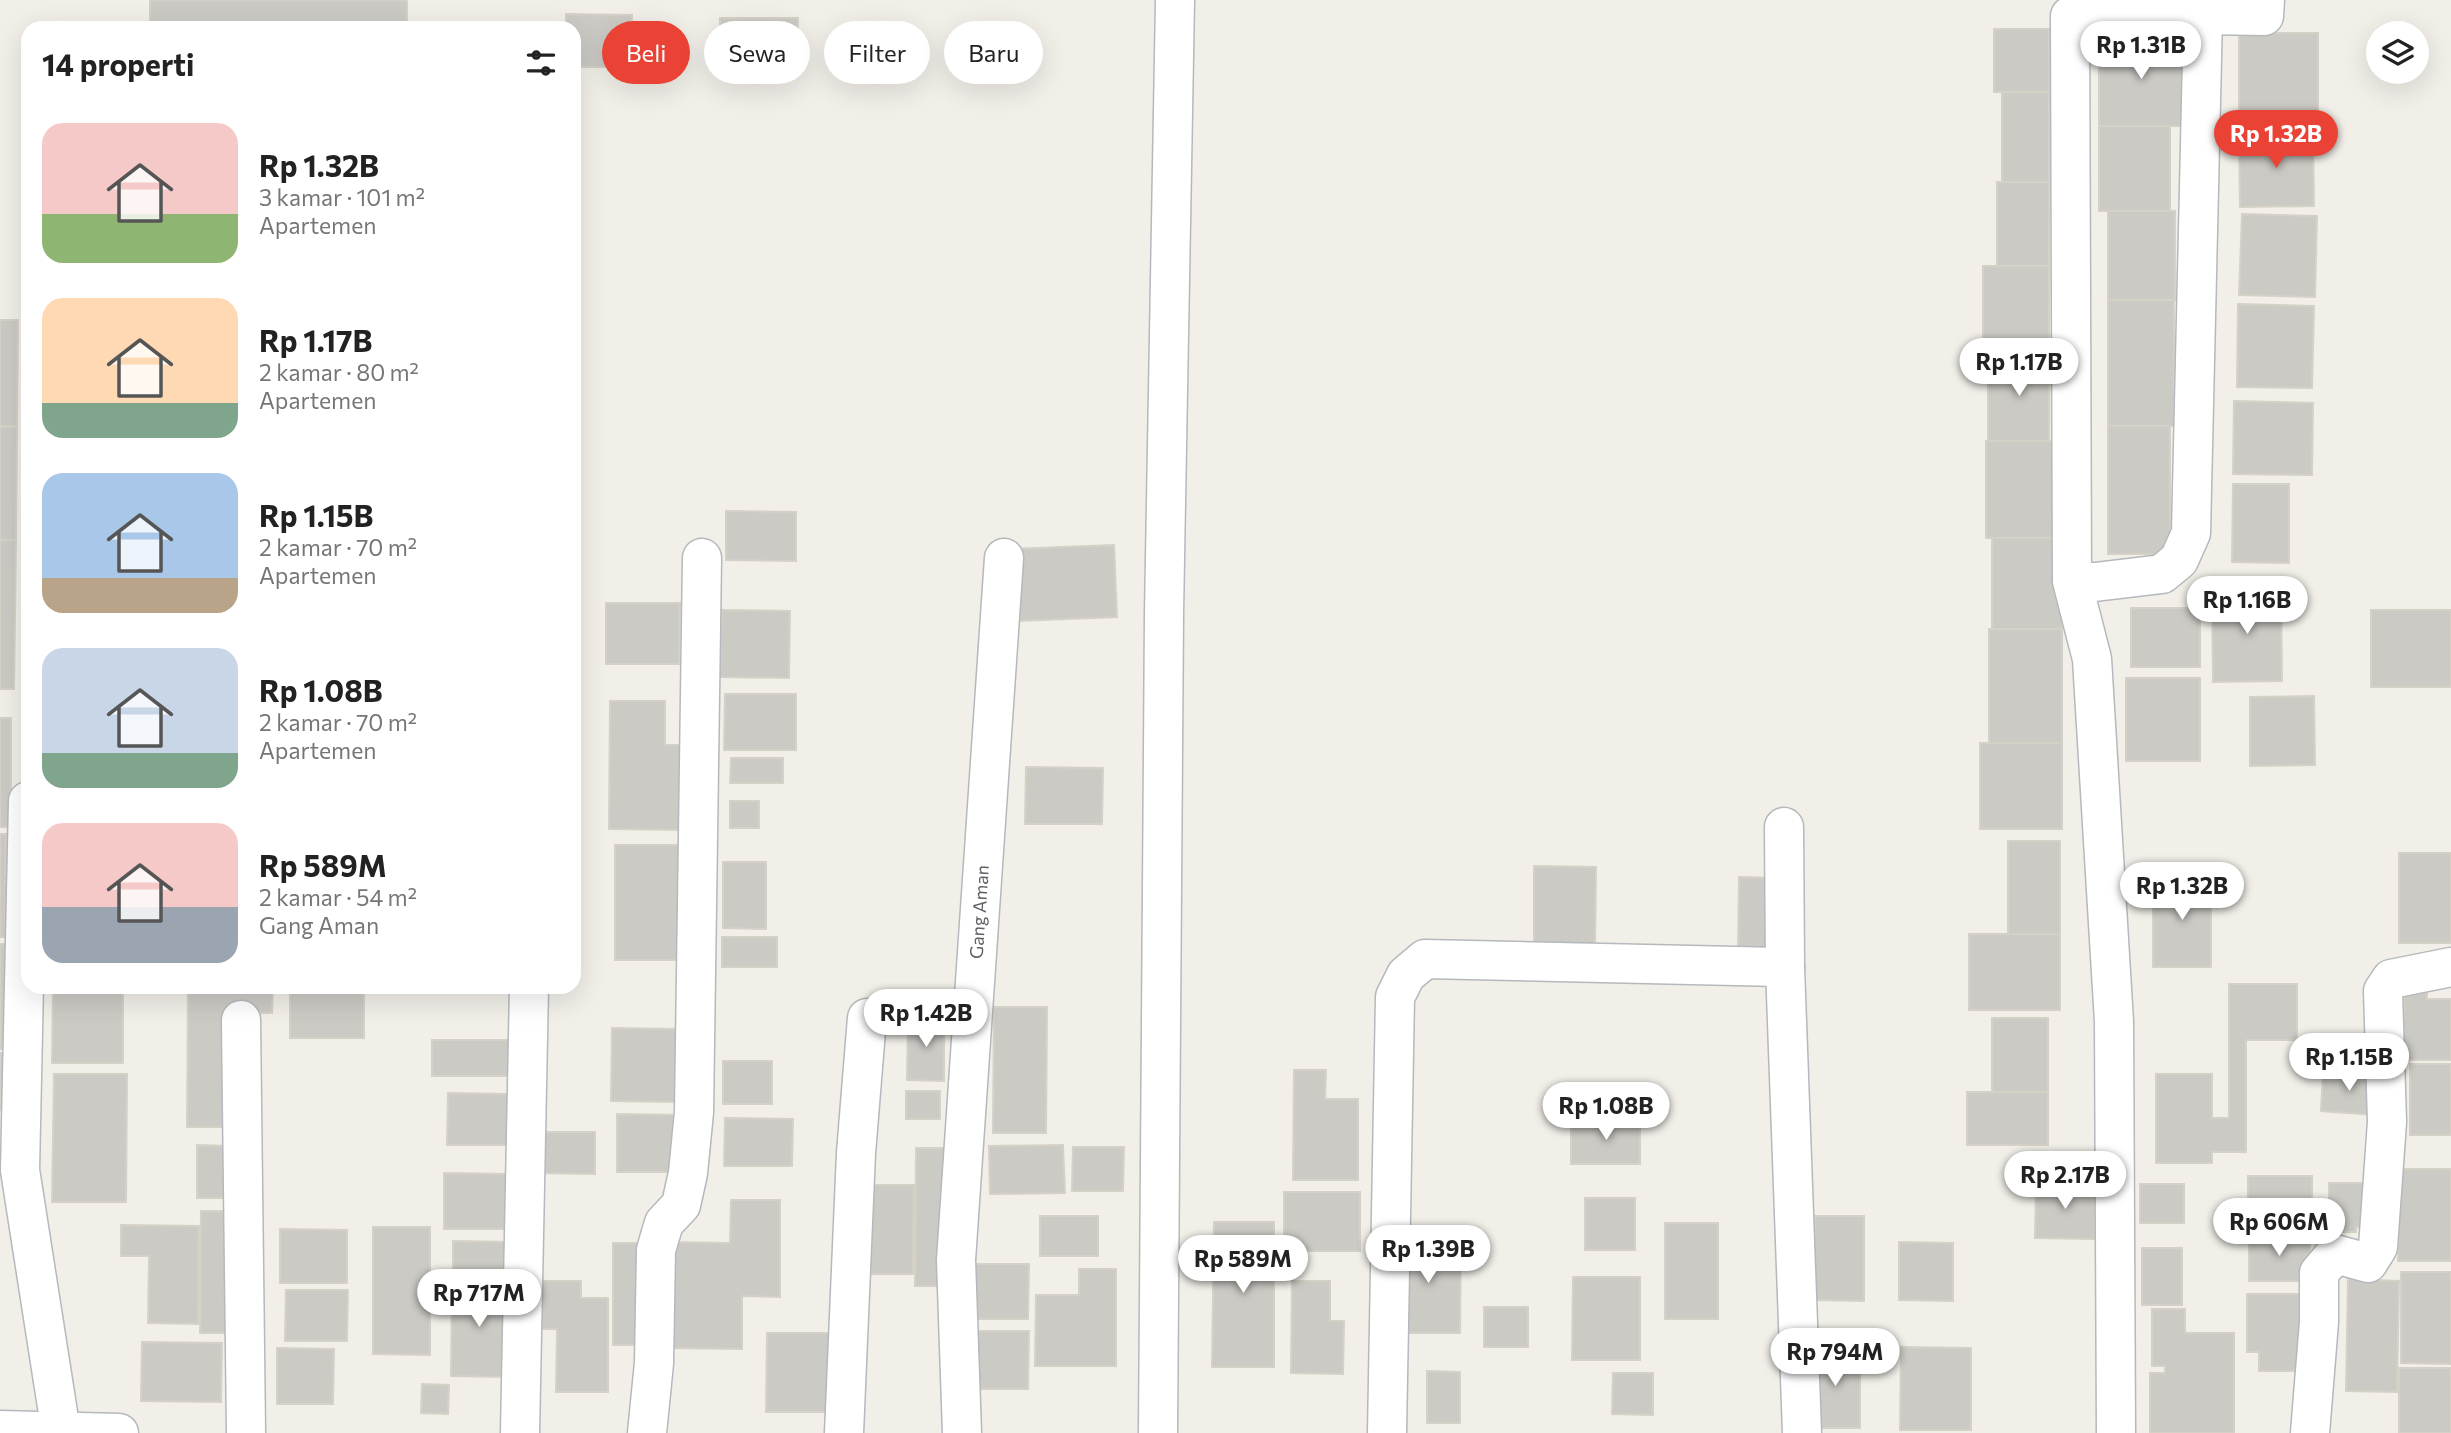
<!DOCTYPE html>
<html lang="id">
<meta charset="utf-8">
<style>
body{margin:0;font-family:Commissioner,sans-serif;background:#f2f2f2;color:#222;height:100vh;display:flex;flex-direction:column;font-size:26px;white-space:nowrap}
*{box-sizing:border-box;margin:0}
p{font-size:23px;color:#767676}
.icon{flex:none;width:38px;height:38px;fill:none;stroke:currentColor;stroke-width:2;stroke-linecap:round;stroke-linejoin:round}
.map{position:relative;flex:1;overflow:hidden}
.drawer{position:absolute;left:21px;top:21px;width:560px;height:973px;display:flex;flex-direction:column;background:#fff;border-radius:21px;box-shadow:0 7px 28px #0002}
.drawer>*{flex:none}
.banner{position:absolute;left:602px;top:21px;width:665px;height:63px;display:flex;gap:14px}
.buttons{position:absolute;left:2366px;top:21px;display:grid;gap:14px}
.buttons a{display:grid;place-items:center;width:63px;height:63px;border-radius:50%;background:#fff;box-shadow:0 7px 28px #0002;font-size:35px}
.price{position:absolute;translate:-50% -60px;padding:0 16px;border-radius:24px;background:#fff;color:#222;font-size:23px;line-height:46px;filter:drop-shadow(0 2px 4px #0008)}
.price::after{content:'';position:absolute;left:50%;top:42px;width:21px;height:16px;margin-left:-10px;background:inherit;clip-path:polygon(0 0,100% 0,50% 100%)}
.price.on{background:#ea4335;color:#fff}
ul{padding:0;list-style:none}
li{display:flex;align-items:center;gap:21px;height:175px;padding:0 21px}
li span{display:grid;place-items:center;flex:none;width:196px;height:140px;border-radius:21px;color:#555}
li>.icon{margin-inline-start:auto}
span .icon{width:84px;height:84px;fill:#fffc;stroke-width:1}
li b{font-size:30px}
h2{display:flex;justify-content:space-between;align-items:center;height:84px;padding:0 21px;font-size:30px}
.chip{padding:0 24px;border-radius:32px;background:#fff;box-shadow:0 7px 28px #0002;font-size:24px;line-height:63px}
.chip.on{background:#ea4335;color:#fff}
.map>svg:first-child{display:block}
.building{fill:#cccac5;stroke:#d6d1c6;stroke-width:2}
.lines{fill:none;stroke-linecap:round;stroke-linejoin:round}
.minor-casing{stroke:#b5b8bc;stroke-width:41}
.tertiary-casing{stroke:#b5b8bc;stroke-width:41}
.minor{stroke:#fff;stroke-width:38}
.tertiary{stroke:#fff;stroke-width:38}
.labels{text-anchor:middle;stroke-width:5;stroke-linejoin:round;paint-order:stroke}
.street-label{font-size:18px;fill:#5f6368;stroke:#fff}
</style>
<div class="map">
<svg width="2451" height="1433" viewBox="0 0 2451 1433">
<rect width="100%" height="100%" fill="#f1efe8"/>
<!-- building -->
<path class="building" d="M150,0H407V28H150Z
M566,14L632,15L631,67H574V28H566Z
M720,18H798V75H720Z
M1994,29H2049V92H1994Z
M2239,33H2318V119H2239Z
M2099,36H2182V126H2099Z
M2002,92H2049V182H2002Z
M2099,126H2170V211H2099Z
M2239,133H2313L2314,206L2240,207Z
M1997,182H2049V266H1997Z
M2108,211H2175V300H2108Z
M2242,214L2317,216L2315,297L2239,295Z
M1983,266H2049V356H1983Z
M2108,300H2174V426H2108Z
M2238,304L2314,306L2312,388L2237,387Z
M0,320H18L17,426H0Z
M1988,356H2049V441H1988Z
M2234,401L2313,403L2312,475L2233,474Z
M2108,426H2170V554H2108Z
M0,427H17L16,540H0Z
M1986,441H2062V538H1986Z
M2233,484H2289V563L2232,562Z
M726,511L796,512V561L726,560Z
M1992,538H2062V629H1992Z
M0,540H16L14,689H0Z
M1114,545L1117,617L1013,621L1010,549Z
M2212,590H2281L2282,681L2213,682Z
M606,603H680L679,664H606Z
M2131,608H2200V667H2131Z
M722,610L790,611L789,678L720,677Z
M2371,610H2451V687H2371Z
M1989,629H2062V743H1989Z
M2126,678H2200V761H2126Z
M725,694H796V750H724Z
M2314,696L2315,765L2250,766V697Z
M610,701H665V745H690L689,830L609,829Z
M0,718H11V827H0Z
M1980,743H2062V829H1980Z
M731,758H783V783H730Z
M1026,767L1103,768L1102,824H1025Z
M730,801H759V828H730Z
M0,834H6L5,937H0Z
M2008,841H2060V934H2008Z
M615,845H691V960H615Z
M2399,853H2451V943H2399Z
M723,862H766V929L723,928Z
M1534,866L1596,867L1595,952L1534,951Z
M1739,877L1774,878L1773,952L1738,951Z
M2153,877H2211V967H2153Z
M1969,934H2060V1010H1969Z
M722,937H777V967H722Z
M0,944H5L4,1049H0Z
M2229,984H2297V1040H2246V1152H2212V1163H2156V1074H2212V1118H2229Z
M2404,984H2427V999H2451V1060H2404Z
M53,987H123V1063H52Z
M188,987H273L272,1013H234L233,1127H187Z
M290,987H364V1038H290Z
M994,1007H1047L1046,1133H993Z
M908,1016L944,1017V1081L907,1080Z
M1992,1018H2048V1092H1992Z
M612,1028L677,1029L676,1102L611,1101Z
M432,1040H509V1076H432Z
M0,1053L12,1054V1110H0Z
M723,1061H772V1104H723Z
M2410,1064H2451V1135H2410Z
M1294,1070H1326L1325,1099H1358V1180H1293Z
M2323,1071L2377,1074L2374,1115L2321,1111Z
M54,1074H127L126,1202H52Z
M906,1091H940V1119H906Z
M1967,1092H2048V1145H1967Z
M448,1093L510,1094V1145H447Z
M617,1114L679,1115V1172H617Z
M725,1118L793,1119L792,1166H724Z
M1571,1121H1640V1164H1571Z
M540,1132H595V1174L540,1173Z
M197,1145L229,1146V1198H197Z
M1063,1145L1065,1193L990,1194L989,1146Z
M1073,1147H1124L1123,1191H1072Z
M916,1148H948L947,1286H915Z
M2399,1169H2451V1261H2398Z
M444,1173L508,1174V1229H444Z
M2248,1176H2312V1220H2248Z
M2036,1183H2095V1239L2035,1238Z
M2329,1183H2367V1227H2356V1232H2319V1214H2329Z
M2140,1184H2184V1223H2140Z
M872,1185H914L913,1274H871Z
M1284,1192H1360V1251H1284Z
M1585,1198H1635V1250H1585Z
M731,1200H780V1297L742,1296V1349L663,1348V1242L730,1243Z
M201,1211H235V1333H200Z
M1040,1216H1098V1256H1040Z
M1815,1216H1864V1301L1814,1300Z
M1214,1222H1274V1367H1212Z
M1665,1223H1718V1319H1665Z
M121,1225L199,1226L198,1324L148,1323L149,1256H121Z
M373,1227H430V1355L373,1354Z
M280,1229L347,1230V1283H280Z
M2249,1234H2310V1281H2249Z
M1395,1236L1461,1237L1460,1333H1395Z
M453,1241L509,1242L508,1273H453Z
M1899,1242L1953,1243V1301L1899,1300Z
M613,1243H651L650,1345H613Z
M2142,1248H2182V1305H2142Z
M963,1264H1029L1028,1319H963Z
M1079,1269H1116V1366H1035L1036,1295H1079Z
M2401,1272H2451V1364L2401,1363Z
M1573,1277H1640V1360H1572Z
M2348,1279L2399,1281L2397,1392L2346,1391Z
M452,1281H506L505,1377L451,1376Z
M535,1281H581V1298H608V1392H556L557,1329H534Z
M1292,1281H1330V1321H1344L1343,1374L1291,1373Z
M286,1290H348L347,1341H285Z
M2247,1294H2307V1371H2259V1352H2247Z
M1484,1307H1528V1347H1484Z
M2152,1309H2185V1333H2234V1433H2150V1373H2165V1366H2152Z
M974,1331H1029L1028,1389H974Z
M767,1333H830V1412H766Z
M142,1342L222,1343L221,1402L141,1401Z
M1811,1347H1860V1428H1811Z
M1901,1347L1971,1348V1430H1900Z
M277,1348L334,1349L333,1404H277Z
M2399,1368H2451V1433H2399Z
M1427,1371L1460,1372V1423H1427Z
M1613,1373H1653V1415L1612,1414Z
M422,1384L449,1385L448,1414L421,1413Z"/>
<g class="lines">
<defs>
<g id="minor">
<path d="M2203,15L2264,16L2265,0"/>
<path d="M2072,581L2070,16L2203,15L2191,533L2179,560L2162,574L2095,582L2072,581L2092,659L2114,1022L2116,1433"/>
<path d="M28,801L20,1170L61,1432"/>
<path d="M1784,827L1785,967L1802,1433"/>
<path d="M241,1020L246,1433"/>
<path d="M520,1433L529,987"/>
<path d="M647,1433L654,1363L656,1250L664,1223L681,1205L688,1173L694,1112L702,558"/>
<path d="M844,1433L856,1153L867,1018"/>
<path id="s1" d="M962,1433L956,1260L1004,558"/>
<path d="M1158,1433L1164,614L1175,0"/>
<path d="M1387,1433L1395,997L1406,975L1425,959L1785,967"/>
<path d="M2310,1433L2319,1322V1273L2335,1254L2368,1263L2378,1247L2387,1122L2383,991L2391,979L2451,967"/>
</g>
<path id="tertiary" d="M0,1430L119,1433"/>
</defs>
<!-- minor casing -->
<use href="#minor" class="minor-casing"/>
<!-- tertiary casing -->
<use href="#tertiary" class="tertiary-casing"/>
<!-- minor -->
<use href="#minor" class="minor"/>
<!-- tertiary -->
<use href="#tertiary" class="tertiary"/>
</g>
<g class="labels">
<!-- street labels -->
<g class="street-label">
<text dy="6" stroke="none"><textPath href="#s1" startOffset="522">Gang Aman</textPath></text>
</g>
</g>
</svg>
<div class="buttons">
<a><svg class="icon" aria-label="layers" viewBox="0 0 24 24"><path d="M12 4l9 5-9 5-9-5zM3 14l9 5 9-5"/></svg></a>
</div>
<b class="price" style="left:2141px;top:81px">Rp 1.31B</b>
<b class="price on" style="left:2276px;top:170px">Rp 1.32B</b>
<b class="price" style="left:2019px;top:398px">Rp 1.17B</b>
<b class="price" style="left:2247px;top:636px">Rp 1.16B</b>
<b class="price" style="left:2182px;top:922px">Rp 1.32B</b>
<b class="price" style="left:926px;top:1049px">Rp 1.42B</b>
<b class="price" style="left:2349px;top:1093px">Rp 1.15B</b>
<b class="price" style="left:1606px;top:1142px">Rp 1.08B</b>
<b class="price" style="left:2065px;top:1211px">Rp 2.17B</b>
<b class="price" style="left:2279px;top:1258px">Rp 606M</b>
<b class="price" style="left:1428px;top:1285px">Rp 1.39B</b>
<b class="price" style="left:1243px;top:1295px">Rp 589M</b>
<b class="price" style="left:479px;top:1329px">Rp 717M</b>
<b class="price" style="left:1835px;top:1388px">Rp 794M</b>
<div class="banner">
<a class="chip on">Beli</a>
<a class="chip">Sewa</a>
<a class="chip">Filter</a>
<a class="chip">Baru</a>
</div>
<section class="drawer">
<h2>14 properti<svg class="icon" aria-label="filters" viewBox="0 0 24 24"><path d="M4 7h16M4 17h16"/><circle cx="9" cy="7" r="2"/><circle cx="15" cy="17" r="2"/></svg></h2>
<ul>
<li><span style="background:linear-gradient(#f6c9c9 65%,#8fb573 0)"><svg class="icon" aria-label="home" viewBox="0 0 24 24"><path d="M3 11l9-7 9 7M6 9v11h12V9"/></svg></span><div><b>Rp 1.32B</b><p>3 kamar · 101 m²</p><p>Apartemen</p></div></li>
<li><span style="background:linear-gradient(#ffd9b3 75%,#7fa58c 0)"><svg class="icon" aria-label="home" viewBox="0 0 24 24"><path d="M3 11l9-7 9 7M6 9v11h12V9"/></svg></span><div><b>Rp 1.17B</b><p>2 kamar · 80 m²</p><p>Apartemen</p></div></li>
<li><span style="background:linear-gradient(#a9c7e8 75%,#b9a48a 0)"><svg class="icon" aria-label="home" viewBox="0 0 24 24"><path d="M3 11l9-7 9 7M6 9v11h12V9"/></svg></span><div><b>Rp 1.15B</b><p>2 kamar · 70 m²</p><p>Apartemen</p></div></li>
<li><span style="background:linear-gradient(#c9d6e8 75%,#7fa58c 0)"><svg class="icon" aria-label="home" viewBox="0 0 24 24"><path d="M3 11l9-7 9 7M6 9v11h12V9"/></svg></span><div><b>Rp 1.08B</b><p>2 kamar · 70 m²</p><p>Apartemen</p></div></li>
<li><span style="background:linear-gradient(#f6c9c9 60%,#9aa5b1 0)"><svg class="icon" aria-label="home" viewBox="0 0 24 24"><path d="M3 11l9-7 9 7M6 9v11h12V9"/></svg></span><div><b>Rp 589M</b><p>2 kamar · 54 m²</p><p>Gang Aman</p></div></li>
</ul>
</section>
</div>
